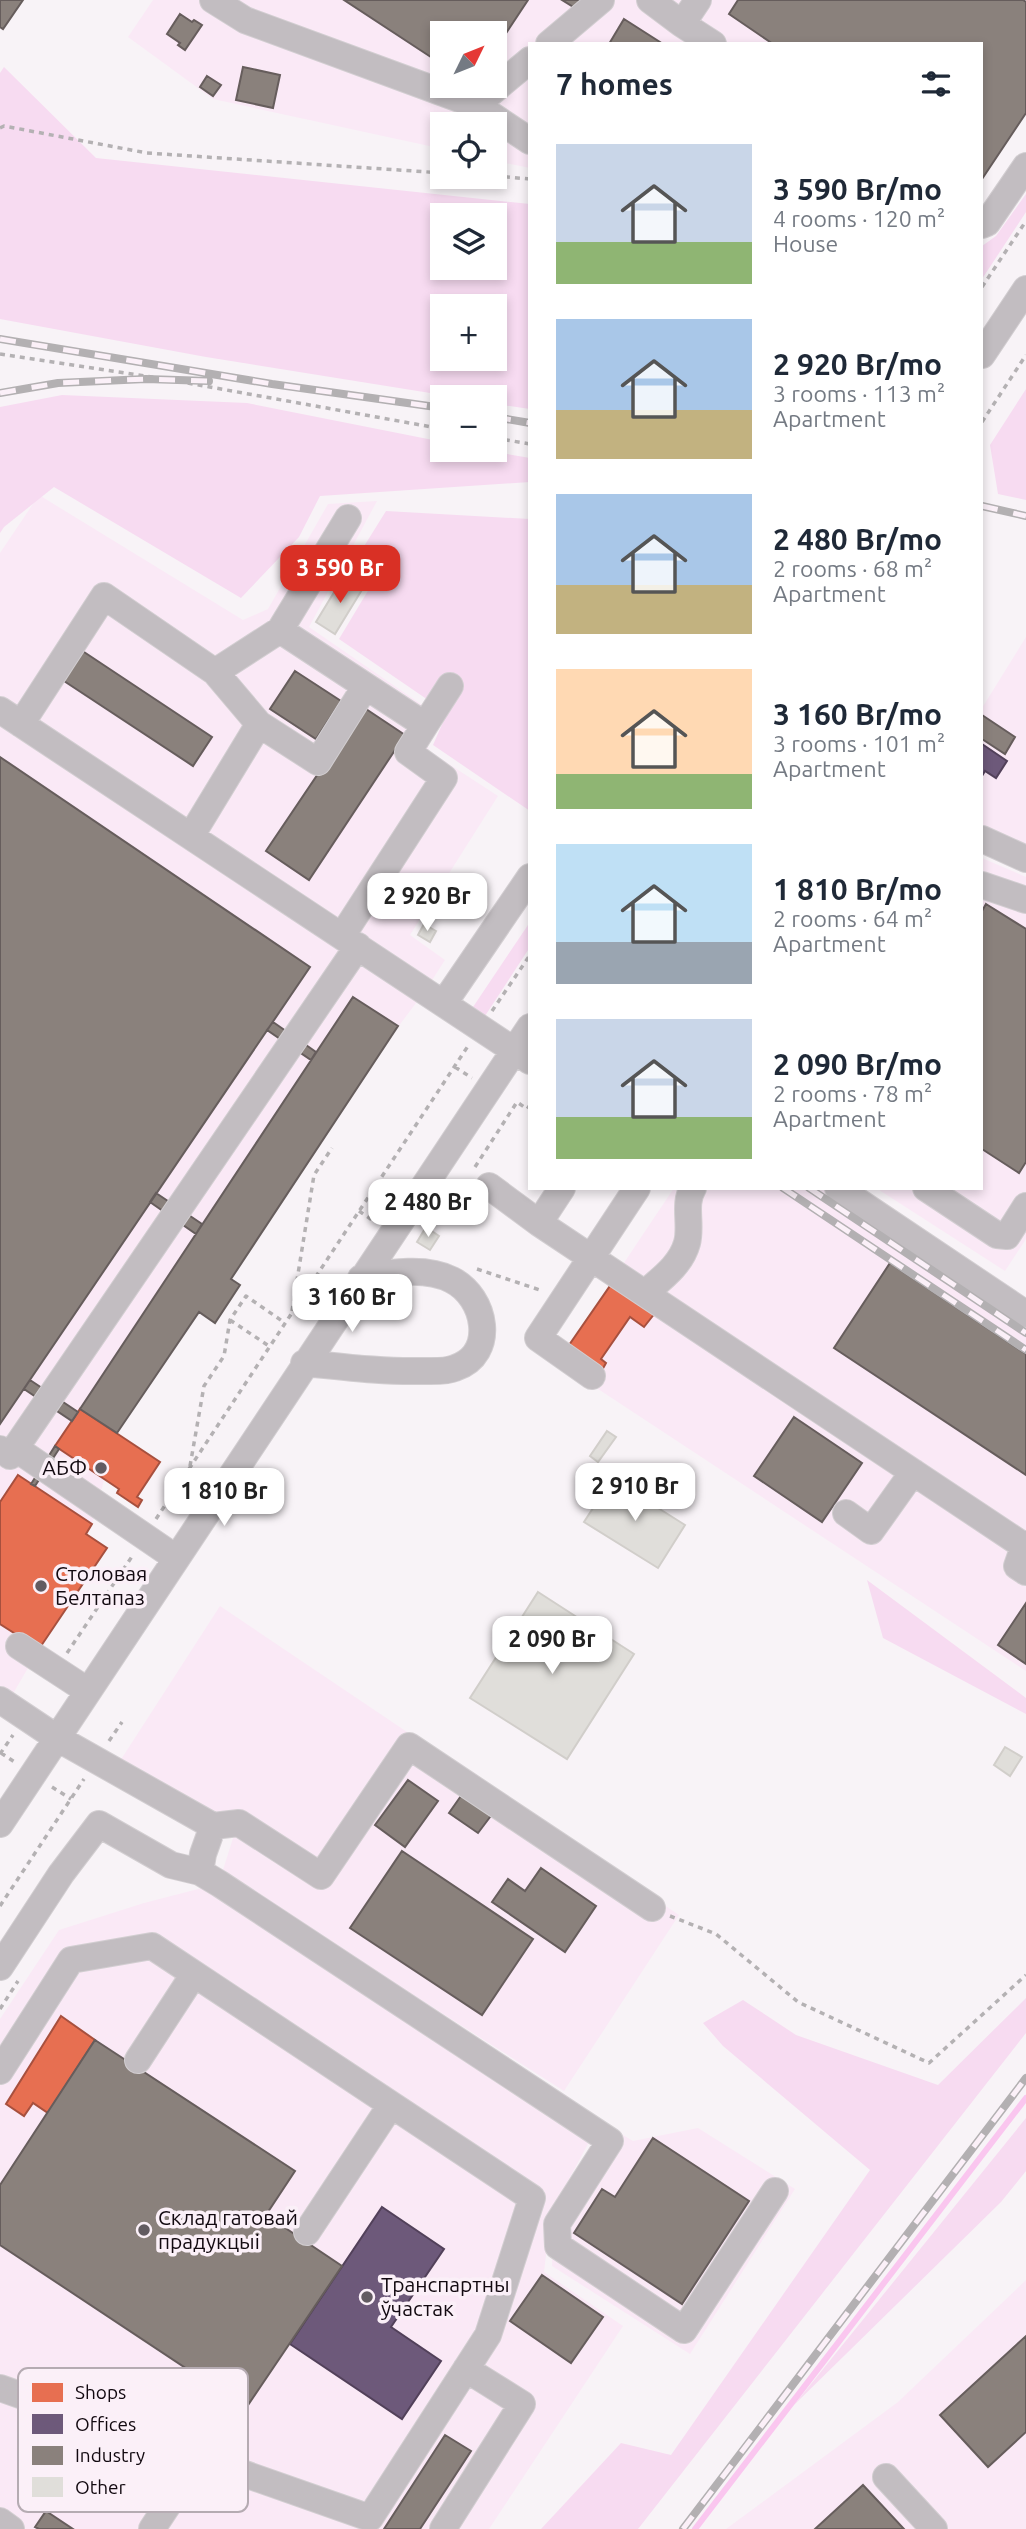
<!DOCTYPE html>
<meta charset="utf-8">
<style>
body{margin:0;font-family:Ubuntu,sans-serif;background:#f6f6f7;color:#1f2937;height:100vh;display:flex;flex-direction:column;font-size:26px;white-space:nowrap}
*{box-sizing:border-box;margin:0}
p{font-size:23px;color:#747a83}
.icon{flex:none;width:38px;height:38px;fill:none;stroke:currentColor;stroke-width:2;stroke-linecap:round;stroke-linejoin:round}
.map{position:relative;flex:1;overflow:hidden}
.details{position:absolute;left:528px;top:42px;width:455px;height:1148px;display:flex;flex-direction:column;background:#fff;border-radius:0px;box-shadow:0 4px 10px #0003}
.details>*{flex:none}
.needle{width:46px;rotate:47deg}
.buttons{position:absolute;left:430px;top:21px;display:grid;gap:14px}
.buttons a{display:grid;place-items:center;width:77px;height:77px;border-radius:0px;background:#fff;box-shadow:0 4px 10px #0003;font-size:35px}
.price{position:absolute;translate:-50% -60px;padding:0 16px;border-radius:14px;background:#fff;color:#222;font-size:23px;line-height:46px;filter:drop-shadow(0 2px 4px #0008)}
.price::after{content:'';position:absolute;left:50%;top:42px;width:21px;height:16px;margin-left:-10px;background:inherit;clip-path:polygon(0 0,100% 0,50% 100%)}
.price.current{background:#d93025;color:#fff}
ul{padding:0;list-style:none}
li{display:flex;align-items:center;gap:21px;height:175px;padding:0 28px}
li span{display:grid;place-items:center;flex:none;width:196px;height:140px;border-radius:0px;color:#555}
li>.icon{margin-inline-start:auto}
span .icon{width:84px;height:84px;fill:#fffc;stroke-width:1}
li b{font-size:30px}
h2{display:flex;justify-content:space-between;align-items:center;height:84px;padding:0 28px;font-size:30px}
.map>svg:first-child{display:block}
.built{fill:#fae9f6;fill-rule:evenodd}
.green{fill:#f7dbf1;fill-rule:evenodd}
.shops{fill:#e76f51;stroke:#a7503e;stroke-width:2}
.offices{fill:#6d597a;stroke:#52415a;stroke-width:2}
.industry{fill:#8a817c;stroke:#665d5c;stroke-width:2}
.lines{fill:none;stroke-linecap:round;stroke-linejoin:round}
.stream{stroke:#fac6ef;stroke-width:6}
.building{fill:#e0deda;stroke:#d1ceca;stroke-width:2}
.minor-casing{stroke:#d2ced1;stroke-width:28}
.path{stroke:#b4b1b3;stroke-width:3.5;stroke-dasharray:5 5;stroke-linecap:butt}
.minor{stroke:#c2bdc1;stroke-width:26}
.rail-casing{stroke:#b3b0b2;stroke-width:8}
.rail{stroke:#fbf0f8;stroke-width:5;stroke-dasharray:16;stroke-linecap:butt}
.poi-dot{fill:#625b61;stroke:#fbf0f8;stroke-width:2.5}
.labels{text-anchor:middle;stroke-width:7;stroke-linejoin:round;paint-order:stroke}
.poi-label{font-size:21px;fill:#120910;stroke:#fbf0f8;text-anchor:start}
.key{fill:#fbf0f8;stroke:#b5abb2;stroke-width:2}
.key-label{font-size:19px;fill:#120910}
</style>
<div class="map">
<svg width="1026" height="2529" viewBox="0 0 1026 2529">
<rect width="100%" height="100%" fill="#f8f3f7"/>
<!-- built -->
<path class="built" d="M153,0H1026V113L982,179V44H530V168L495,161V124H443V149L213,99L128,37ZM443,33H495V86H443Z
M39,495L243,620L268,609L328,504L377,501L309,627L441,718L426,740L429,751L498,796L410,935L445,960L425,991L398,1027L231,1278L240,1285L215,1323L199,1313L117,1433L92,1524L86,1533L107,1548L39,1649L0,1716V553Z
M1026,637V871L982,852V708Z
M982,858L1026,877V1239L1005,1271L876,1188H982Z
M674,1188H849L1026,1305V1671L592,1385L567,1348Z
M220,1606L679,1915L564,2091L222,1873L234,1835L120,1761Z
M206,1887L590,2140L551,2213L544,2272L623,2326L489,2529H0V2019L59,1930L144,1903Z
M608,2126L633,2141L698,2128L795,2189L690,2354L552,2266L553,2217Z
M1026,2280V2529H726L898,2402Z"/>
<!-- green -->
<path class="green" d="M4,67L96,158L530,204V409L495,404V397H455L206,357L0,319V73ZM495,215V268H443V215ZM443,306H495V359H443Z
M1026,194V212L982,279V246L996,236Z
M1026,389V500L998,494L990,445Z
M62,395L247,403L443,442V450H484L530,458V482L320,496L299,537L241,598L54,487L4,527L0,533V407Z
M386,511L530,519V811L433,745L447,713L339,639L369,589L348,572Z
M530,922V947L485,1016L473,1007Z
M867,1580L1026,1698V1714L883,1638Z
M1026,1998V2033L638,2529H541L621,2443L671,2455L870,2170L723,2046L703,2023L743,2000L796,2035L938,2085Z
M1026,2118V2171L1001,2202L794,2405Z"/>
<!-- shops -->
<path class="shops" d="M612,1283L655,1313L644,1327L630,1317L601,1359L606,1363L601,1372L567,1348Z
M80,1409L160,1462L137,1497L142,1500L138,1507L117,1493L119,1489L55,1446Z
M18,1475L92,1524L86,1534L107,1548L39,1649L0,1624V1502Z
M61,2016L95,2040L48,2113L33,2103L24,2116L6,2104Z"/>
<!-- offices -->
<path class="offices" d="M982,744L1007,761L996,778L985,771L982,776Z
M382,2207L444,2249L391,2327L441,2361L402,2419L290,2344Z"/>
<!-- industry -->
<path class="industry" d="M0,0H23L3,29L0,27Z
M344,0H528L495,50V33H443V65Z
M562,0H585L578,10Z
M738,0H1023L1026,2V113L982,179V44H773L729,14Z
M180,14L192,22L194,20L202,25L185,50L178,45L180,43L167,34Z
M624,19L663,44H609Z
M243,67L280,75L273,108L236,100Z
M207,76L221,85L213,96L200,87Z
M81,650L212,737L193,766L61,679Z
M295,671L341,701L316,739L270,709Z
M363,707L405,735L309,880L266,851Z
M982,715L1015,737L1005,754L982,739Z
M0,757L310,967L0,1424Z
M986,904L1026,929V1162L1019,1173L982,1149V911Z
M353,997L398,1026L231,1279L240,1285L215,1323L199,1312L117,1433L80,1409Z
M273,1022L316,1052L311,1060L267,1030Z
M156,1193L202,1224L196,1234L150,1202Z
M890,1263L1026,1354V1475L834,1348Z
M30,1380L78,1412L72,1421L24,1389Z
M794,1417L862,1463L822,1522L754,1476Z
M55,1446L59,1449L35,1486L31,1484Z
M1026,1603V1664L998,1645Z
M408,1780L438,1801L405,1847L375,1825Z
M463,1793L493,1813L478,1833L449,1813Z
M402,1851L533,1939L482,2015L350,1928Z
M541,1868L596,1906L565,1952L492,1902L508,1879L525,1891Z
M95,2040L295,2171L266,2215L342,2266L246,2408L0,2245V2185Z
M653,2138L749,2201L682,2304L574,2233L602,2189L615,2197Z
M542,2275L603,2317L571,2363L510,2321Z
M1026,2336V2432L988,2467L940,2415Z
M445,2435L471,2451L420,2529H384Z
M863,2485L904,2529H815Z
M46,2511L73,2529H39L35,2527Z"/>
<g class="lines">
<!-- stream -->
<path class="stream" d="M695,2529L1026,2098"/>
</g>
<!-- building -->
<path class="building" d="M344,576L363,588L335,634L316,622Z
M424,924L436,931L430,942L418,935Z
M426,1227L439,1236L430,1250L417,1242Z
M607,1431L616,1437L598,1462L590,1456Z
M612,1479L685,1525L658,1568L584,1522Z
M538,1592L634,1654L567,1759L470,1698Z
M1005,1747L1022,1757L1010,1776L994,1765Z"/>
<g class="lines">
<defs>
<path id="minor" d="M213,0L245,20L476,105L530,60
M650,0L682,24
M698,0L682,24L713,44
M549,44L601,0
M476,105L530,141
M982,225L987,223L1026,166
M982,355L1026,289
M280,630L348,518
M0,710L530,1061
M21,724L104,596L215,672L280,630L425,725L408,752L444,778L342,936
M259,724L318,762L365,687
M425,725L450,686
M191,836L259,724L215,672
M982,839L1026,859
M982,885L1026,900
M444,1003L530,877
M489,1186L539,1223L1024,1546L1026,1544
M838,1188L1026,1314
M926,1188L997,1235L1007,1236L1026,1206
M539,1223L562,1188
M645,1293C661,1279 681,1265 687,1243C692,1225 683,1204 693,1188
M304,1363C344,1367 383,1372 423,1371C432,1371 446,1372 455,1368C497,1354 486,1297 452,1280C425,1266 389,1273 361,1278
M592,1376L538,1338L637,1188
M15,1448L176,1558
M0,1449L10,1456L358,946
M846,1513L871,1531L913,1472
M1024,1546L1017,1566L1026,1572
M19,1646L88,1691
M0,1700L57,1738L213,1826L239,1823L321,1876L409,1746L652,1908
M0,1824L530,1027
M200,1872L203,1854L213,1826
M0,1967L61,1874L99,1824L171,1865L200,1872L220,1884L610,2141L557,2224L558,2246L684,2330L775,2191
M138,2060L194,1974
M0,2071L71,1960L152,1946L532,2198L488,2335L370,2518L0,2388
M307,2232L391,2105
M886,2477L934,2529
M0,2521L11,2529
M152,2529L199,2458
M443,2529L522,2404L466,2369"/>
</defs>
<!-- minor casing -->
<use href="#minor" class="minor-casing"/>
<!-- path -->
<path class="path" d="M0,128L4,126L147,153L443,173
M495,176L530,179
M982,287L1026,221
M0,354L171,380L443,429
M982,422L1026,355
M495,438L530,444
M492,1011L530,955
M455,1067L472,1078
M475,1167L517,1102L527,1109L530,1105
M359,1211L375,1222
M428,1222L445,1212L467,1180
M477,1269L543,1291
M292,1311L314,1175L332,1148
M230,1320L269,1346
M190,1466L204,1386L224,1356L230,1320L246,1296L285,1323
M156,1519L468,1046
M67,1653L133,1555
M109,1741L122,1722
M1,1753L16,1763
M0,1754L13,1735
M52,1787L71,1799
M0,1906L84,1779
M670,1916L716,1934L798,2002L929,2063L1026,1975
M0,2009L18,1981"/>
<!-- minor -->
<use href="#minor" class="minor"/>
<defs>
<path id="rail" d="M0,339L272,384L443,408
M0,393L58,383L146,379L209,381
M495,417L530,423
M982,506L1026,516
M783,1188L1026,1350
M809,1188L1026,1333
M683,2529L1026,2078"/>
</defs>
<!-- rail casing -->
<use href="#rail" class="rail-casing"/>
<!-- rail -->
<use href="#rail" class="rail"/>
</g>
<!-- markers -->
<g class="poi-dot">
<circle cx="101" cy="1468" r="7"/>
<circle cx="41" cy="1586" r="7"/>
<circle cx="144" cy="2230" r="7"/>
<circle cx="367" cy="2297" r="7"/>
</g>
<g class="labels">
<!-- poi labels -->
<g class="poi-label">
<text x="87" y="1475" text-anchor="end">АБФ</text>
<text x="55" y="1581">Столовая<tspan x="55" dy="24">Белтапаз</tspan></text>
<text x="158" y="2225">Склад гатовай<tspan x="158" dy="24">прадукцыі</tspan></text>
<text x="381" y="2292">Транспартны<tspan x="381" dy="24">ўчастак</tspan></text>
</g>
</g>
<!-- legend -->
<rect x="18" y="2368" width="230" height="144" rx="10" class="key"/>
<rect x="32" y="2383" width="31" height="19" fill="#e76f51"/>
<rect x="32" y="2414" width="31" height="20" fill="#6d597a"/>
<rect x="32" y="2446" width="31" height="19" fill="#8a817c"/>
<rect x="32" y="2477" width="31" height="20" fill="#e0deda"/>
<g class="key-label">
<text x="75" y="2399">Shops</text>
<text x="75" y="2431">Offices</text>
<text x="75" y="2462">Industry</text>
<text x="75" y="2494">Other</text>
</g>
</svg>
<div class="buttons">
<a><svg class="needle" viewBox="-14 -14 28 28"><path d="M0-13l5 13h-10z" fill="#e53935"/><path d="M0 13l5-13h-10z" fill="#747a83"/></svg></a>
<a><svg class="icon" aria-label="locate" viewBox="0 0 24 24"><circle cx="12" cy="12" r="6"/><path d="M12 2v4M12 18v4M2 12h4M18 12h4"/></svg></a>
<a><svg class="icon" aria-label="layers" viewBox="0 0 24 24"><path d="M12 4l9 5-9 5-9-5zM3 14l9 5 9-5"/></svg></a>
<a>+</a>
<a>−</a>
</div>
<b class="price current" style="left:340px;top:605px">3 590 Br</b>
<b class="price" style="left:427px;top:933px">2 920 Br</b>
<b class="price" style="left:428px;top:1239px">2 480 Br</b>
<b class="price" style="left:352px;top:1334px">3 160 Br</b>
<b class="price" style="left:635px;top:1523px">2 910 Br</b>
<b class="price" style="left:224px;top:1528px">1 810 Br</b>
<b class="price" style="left:552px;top:1676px">2 090 Br</b>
<section class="details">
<h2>7 homes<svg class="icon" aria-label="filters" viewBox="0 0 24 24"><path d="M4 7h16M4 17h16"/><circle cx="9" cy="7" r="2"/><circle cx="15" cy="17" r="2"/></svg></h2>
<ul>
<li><span style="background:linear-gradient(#c9d6e8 70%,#8fb573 0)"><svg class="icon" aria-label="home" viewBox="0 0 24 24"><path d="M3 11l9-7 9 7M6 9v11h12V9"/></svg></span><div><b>3 590 Br/mo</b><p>4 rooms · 120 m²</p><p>House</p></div></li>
<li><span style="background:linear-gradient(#a9c7e8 65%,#c2b280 0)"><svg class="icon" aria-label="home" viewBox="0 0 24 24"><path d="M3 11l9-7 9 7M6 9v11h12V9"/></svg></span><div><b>2 920 Br/mo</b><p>3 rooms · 113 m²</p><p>Apartment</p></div></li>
<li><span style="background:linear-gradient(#a9c7e8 65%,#c2b280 0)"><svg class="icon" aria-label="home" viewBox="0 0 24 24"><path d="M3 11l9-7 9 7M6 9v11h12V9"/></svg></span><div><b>2 480 Br/mo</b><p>2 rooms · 68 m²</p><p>Apartment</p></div></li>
<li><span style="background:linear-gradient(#ffd9b3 75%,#8fb573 0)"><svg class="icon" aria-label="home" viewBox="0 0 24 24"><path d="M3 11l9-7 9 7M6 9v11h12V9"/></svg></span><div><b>3 160 Br/mo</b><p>3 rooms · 101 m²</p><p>Apartment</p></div></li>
<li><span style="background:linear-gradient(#bfe0f5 70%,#9aa5b1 0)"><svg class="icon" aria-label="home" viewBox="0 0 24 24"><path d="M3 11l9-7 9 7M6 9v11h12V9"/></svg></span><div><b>1 810 Br/mo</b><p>2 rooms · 64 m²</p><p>Apartment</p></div></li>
<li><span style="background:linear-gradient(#c9d6e8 70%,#8fb573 0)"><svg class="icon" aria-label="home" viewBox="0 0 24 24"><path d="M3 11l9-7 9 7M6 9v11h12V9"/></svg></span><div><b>2 090 Br/mo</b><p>2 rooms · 78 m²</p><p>Apartment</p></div></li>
</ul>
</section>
</div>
